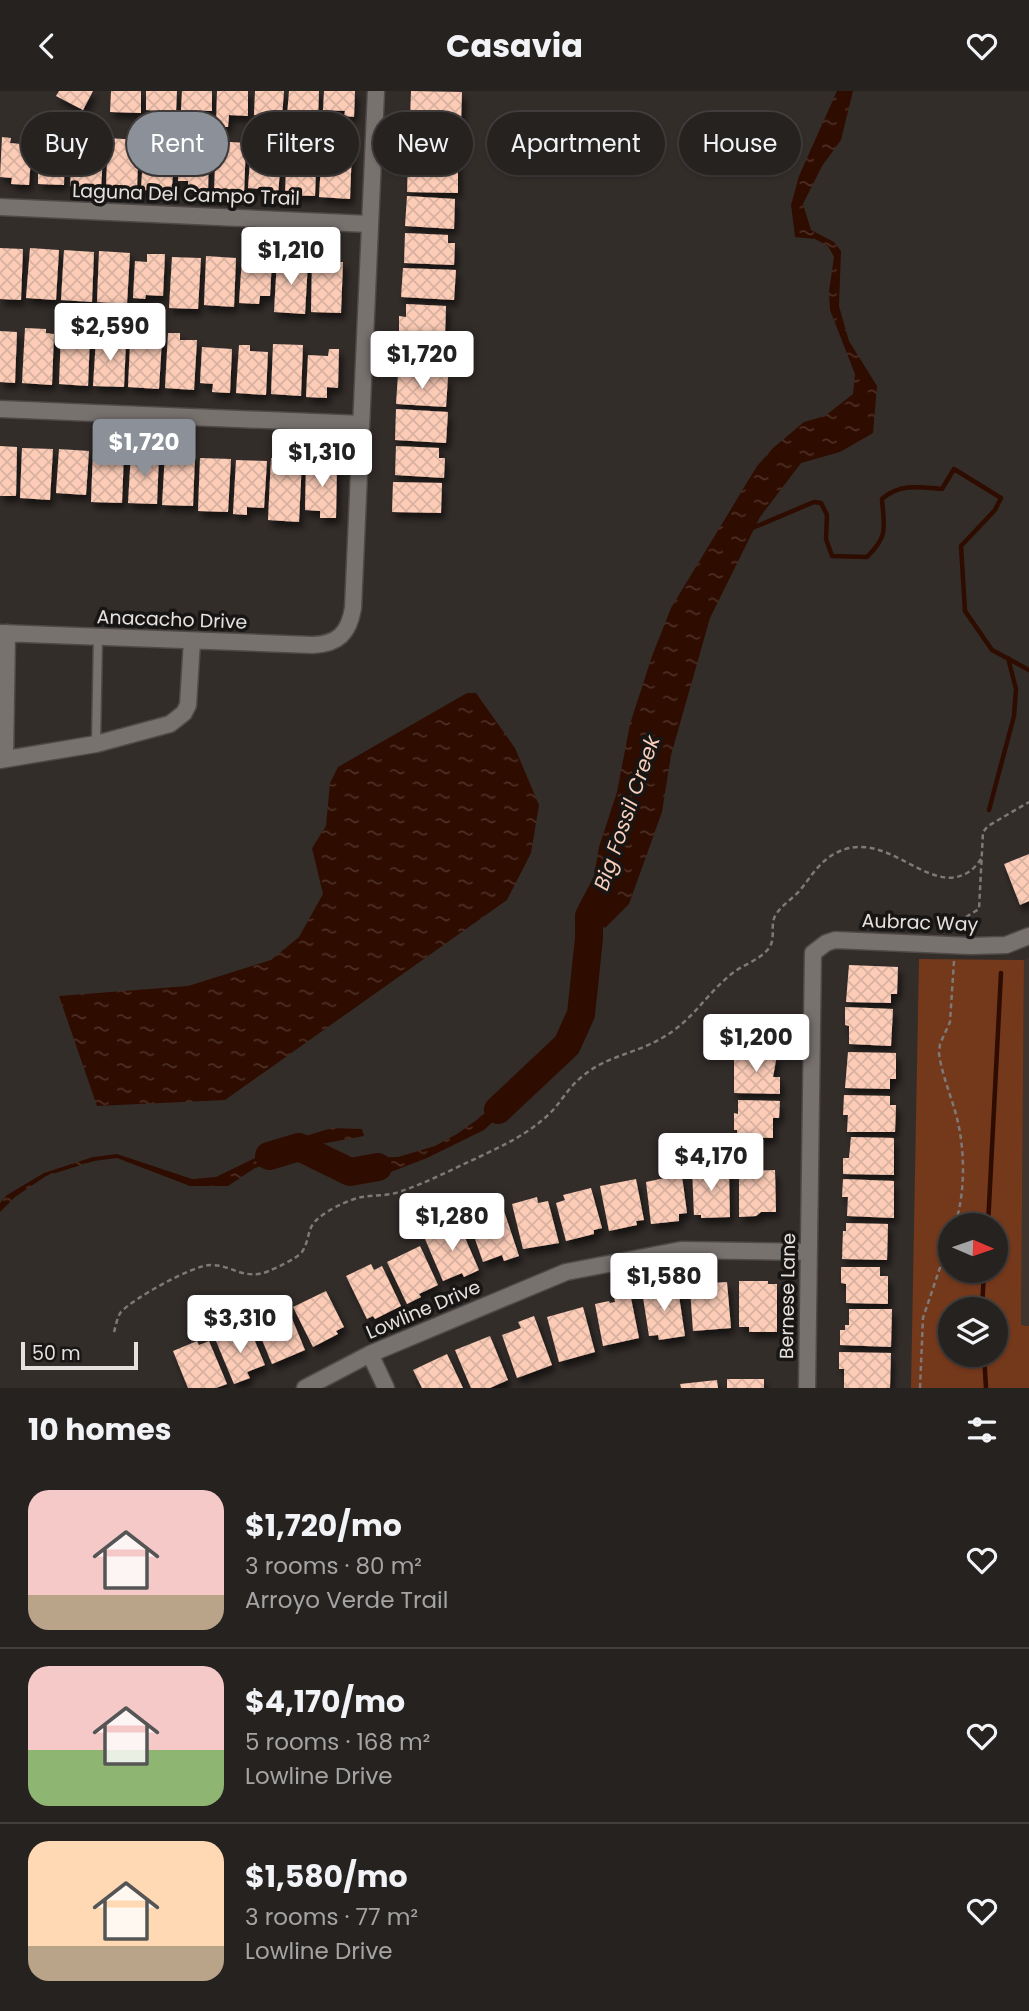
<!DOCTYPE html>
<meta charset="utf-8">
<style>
body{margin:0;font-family:Poppins,sans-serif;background:#2e2a29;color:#f1f3f6;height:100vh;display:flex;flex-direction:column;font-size:26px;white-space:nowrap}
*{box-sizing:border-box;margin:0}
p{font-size:23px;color:#a4a4a5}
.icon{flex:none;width:38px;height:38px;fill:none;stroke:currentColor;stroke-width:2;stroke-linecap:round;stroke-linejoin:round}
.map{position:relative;height:1297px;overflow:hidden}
.panel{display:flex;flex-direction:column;background:#262220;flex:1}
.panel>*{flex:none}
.guide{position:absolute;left:21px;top:21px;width:987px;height:63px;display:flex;gap:14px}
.needle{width:46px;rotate:92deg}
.fabs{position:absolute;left:938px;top:1122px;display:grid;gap:14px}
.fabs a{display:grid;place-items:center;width:70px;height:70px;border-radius:50%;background:#262220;box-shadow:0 2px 5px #0004,0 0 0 2px #423f3e;font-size:35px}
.scale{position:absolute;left:21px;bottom:18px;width:117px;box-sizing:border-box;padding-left:7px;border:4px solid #e5e1df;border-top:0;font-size:19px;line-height:24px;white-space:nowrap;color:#e5e1df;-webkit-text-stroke:5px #181615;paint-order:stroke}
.price{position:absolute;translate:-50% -60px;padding:0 16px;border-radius:7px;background:#fff;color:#222;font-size:23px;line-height:46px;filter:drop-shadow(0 2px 4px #0008)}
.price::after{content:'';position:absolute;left:50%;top:42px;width:21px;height:16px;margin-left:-10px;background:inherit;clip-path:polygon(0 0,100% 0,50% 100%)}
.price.active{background:#8c9099;color:#fff}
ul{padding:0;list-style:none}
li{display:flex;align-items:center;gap:21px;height:175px;padding:0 28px}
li+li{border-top:2px solid #423f3e}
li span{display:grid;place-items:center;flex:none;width:196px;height:140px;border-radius:21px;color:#555}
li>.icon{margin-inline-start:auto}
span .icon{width:84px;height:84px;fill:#fffc;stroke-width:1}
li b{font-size:30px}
h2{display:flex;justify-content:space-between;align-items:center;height:84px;padding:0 28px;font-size:30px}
.chip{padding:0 24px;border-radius:32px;background:#262220;box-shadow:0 2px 5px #0004,0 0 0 2px #423f3e;font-size:24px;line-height:63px}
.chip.active{background:#8c9099;color:#fff}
header{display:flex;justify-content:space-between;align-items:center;height:91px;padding:0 28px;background:#262220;font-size:32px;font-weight:700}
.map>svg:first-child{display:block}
.built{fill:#40342f}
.green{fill:#74381b;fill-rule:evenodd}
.water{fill:url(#water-ripples)}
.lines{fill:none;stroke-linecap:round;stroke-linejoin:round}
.stream{stroke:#2e0c00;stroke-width:4.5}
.river{stroke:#2e0c00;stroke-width:28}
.building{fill:url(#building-cross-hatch);filter:url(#shadow)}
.lane-casing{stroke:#4f4a48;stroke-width:11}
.street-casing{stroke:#4f4a48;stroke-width:19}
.path{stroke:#7e7977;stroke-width:2.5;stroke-dasharray:5 3.5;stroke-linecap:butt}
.lane{stroke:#78726f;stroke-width:8}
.street{stroke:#78726f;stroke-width:16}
.labels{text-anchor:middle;stroke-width:7;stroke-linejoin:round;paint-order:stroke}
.street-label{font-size:19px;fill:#e5e1df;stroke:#181615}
.water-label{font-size:21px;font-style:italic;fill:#f7cebb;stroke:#181615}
</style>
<header><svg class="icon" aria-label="back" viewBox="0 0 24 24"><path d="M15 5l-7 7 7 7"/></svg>Casavia<svg class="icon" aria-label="heart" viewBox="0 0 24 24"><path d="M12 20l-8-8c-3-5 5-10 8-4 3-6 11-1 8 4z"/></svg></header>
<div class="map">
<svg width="1029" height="1297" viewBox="0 0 1029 1297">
<defs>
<pattern id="water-ripples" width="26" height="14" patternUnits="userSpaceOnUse" patternTransform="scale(1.75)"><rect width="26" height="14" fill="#2e0c00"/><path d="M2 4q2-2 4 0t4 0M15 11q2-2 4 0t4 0" fill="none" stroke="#4c2f25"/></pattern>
<pattern id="building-cross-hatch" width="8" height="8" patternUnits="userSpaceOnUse" patternTransform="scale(1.75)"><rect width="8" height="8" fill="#fdccb7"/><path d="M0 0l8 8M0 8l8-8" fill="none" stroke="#d8b1a0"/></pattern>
<filter id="shadow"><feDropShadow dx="3.5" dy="6" stdDeviation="3.5" flood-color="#0009"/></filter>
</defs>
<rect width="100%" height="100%" fill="#332d2a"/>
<!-- built -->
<path class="built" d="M1029,867V1235L1021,1234L1024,869Z"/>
<!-- green -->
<path class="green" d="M919,868L1024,869L1021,1234L1029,1235V1297H911ZM950,1134H996V1180H950ZM950,1218H996V1264H950Z"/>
<!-- water -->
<path class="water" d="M837,0H853L841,49L822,75L803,113L811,139L834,151L841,160L839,215L849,250L877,295L873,342L840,361L801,372L760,426L710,527L671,664L662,721L629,813L605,837L597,832L592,797L599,756L617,701L630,633L652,565L671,517L757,375L773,357L804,331L825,325L853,303L855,283L830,219L829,200L834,166L828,155L815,148L795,146L791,114L799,85Z
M467,602H476L515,657L539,714L531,762L507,809L225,1009L97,1015L59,905L188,895L271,869L299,846L323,803L312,757L326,735L330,692L338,676Z
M525,992L526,1000L484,1039L427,1067L388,1082L348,1089L335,1081L365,1067L398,1066L435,1055L457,1043L478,1028L508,998Z
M332,1037L362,1038L364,1045L310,1055L281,1069L255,1077L228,1095H190L117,1067L94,1070L46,1085L15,1106L0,1121V1112L7,1104L44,1082L93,1066L117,1063L192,1088L216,1086L292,1049Z"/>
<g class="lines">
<!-- stream -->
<path class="stream" d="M750,438L814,411L821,412L827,424L826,448L832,465L867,466C889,444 884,437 882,408C900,392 920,396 942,398L954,378L1001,407L995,419L961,455L965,520L992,559L1029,579
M989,719L1014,625L1016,598L1008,567
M988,1134L1001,882
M982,1218L984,1180
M984,1264L986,1297"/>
<!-- river -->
<path class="river" d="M498,1019L567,954L581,923L589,847V825L611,783
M269,1065L299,1056L350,1081L378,1076"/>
</g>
<!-- building -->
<path class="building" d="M59,0H93L83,19L56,5Z
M111,0H141V22L110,21Z
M146,0H177L176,21L146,19Z
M182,0H212V20L181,19Z
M217,0H248V25L229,24L228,36H216Z
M255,0H284L282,26L254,24Z
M289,0H319L318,27L287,26Z
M324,0H355L354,26L344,25L345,20L323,19Z
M411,0L462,1L461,31L410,28Z
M410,34L447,36V48H455L454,67L408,65Z
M74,39L88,40L87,48L104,49L101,97L70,95Z
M53,43H65L64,94L38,93V52H52Z
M2,46L11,47L10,52L32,54L29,94L11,93L12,87L0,86Z
M108,47L139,49L137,97L106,96Z
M287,47L317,49L315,105L285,104Z
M144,49L157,50V54L174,55L172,100L141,99Z
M216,50L246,52L244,103L214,101Z
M179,52H190V59H209L208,101H188V90H178Z
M322,55L352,57L350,108L319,106Z
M251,57L259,58V63L281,64L278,105L261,104V98L248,97Z
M408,71L458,72V102L407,101Z
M407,105L455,108L454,138L405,135Z
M405,142L448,144V152H455L454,174L404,172Z
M0,157L23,158L21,209L0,208Z
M30,157L59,159L56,209L26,207Z
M64,159L94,161L92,211L61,209Z
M99,160L130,162L127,213L97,211Z
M147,163H165L163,205L146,204L145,208L133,207L135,170L147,171Z
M206,165L236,167L234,216L204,214Z
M172,166L201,167L198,218L169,217Z
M242,167L272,169L270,205H260L259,213L239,212Z
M277,169L308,171L305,223L274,221Z
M312,171H343L341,222L311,221Z
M403,177L456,179L454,209L401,206Z
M406,213L446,215L445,245L399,243V225L406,226Z
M25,237L46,238V242L54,243L52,294L22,292Z
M0,240L17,241L15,292L0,291Z
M168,242H180V249H197L194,299L165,297Z
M61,243L90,245L88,295L59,293Z
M139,247L162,248L159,298L128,296L130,254H139Z
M96,248L126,250L124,296L93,295Z
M399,248L448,251V263H442L441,280L398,278Z
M273,253L303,254L301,305L271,303Z
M239,254H250V260L268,261L266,304L236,302Z
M202,256L232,258L230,302L212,301L213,293L200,292Z
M329,258H339L338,297L327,296V307L306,306L308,264L328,265Z
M398,283L448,286L446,316L396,313Z
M396,318L448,321L446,352L395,349Z
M0,355L17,356L16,405H0Z
M396,355L439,357V367H445L444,387L395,384Z
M22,357L53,358L50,409L20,407Z
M59,358L89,360L86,404L56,402Z
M93,360L124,362L122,412L91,411Z
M131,362L159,363L157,413L128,412Z
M165,363L195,365L193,415L162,414Z
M200,367L231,368L228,421L198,420Z
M271,367L302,369L299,431L268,429Z
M236,369L267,370L264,417L247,416V424L233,423Z
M306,371L337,372L336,427H320V420L305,419Z
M393,391L442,392L441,422L392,421Z
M1029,763V810L1020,814L1004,773Z
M849,874L898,876L897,903H891V912L846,911Z
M845,916L893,918L891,955L849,953V935L845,934Z
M848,961L896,962V988H890V998L845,997Z
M734,963L777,964L773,986H780V1003L734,1002Z
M844,1004L890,1005V1014H896L895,1041H847L848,1024H843Z
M738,1009L780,1010L779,1027H773V1047L737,1046V1039H734V1022L738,1023Z
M851,1046L894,1047V1084L843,1083V1067H849Z
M719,1076V1081H729L730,1126L701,1127V1124H694L692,1077Z
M775,1079L776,1121H761L756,1125L739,1126V1086H748V1080Z
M674,1085H682L687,1122L679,1123V1130L651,1133L646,1091Z
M636,1088L644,1129L636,1130L637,1134L609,1140L600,1095Z
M843,1088L894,1090V1127L847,1125L848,1106H842Z
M591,1097L602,1137L594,1139V1143L566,1150L556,1112L565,1109L563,1104Z
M537,1106L538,1112L548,1110L559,1152L523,1158L512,1113Z
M503,1117L519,1165L504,1170L502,1164L483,1171L468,1128Z
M846,1132L888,1133L887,1169L842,1168L843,1140H846Z
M459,1133L479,1179L464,1186L462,1182L443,1190L425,1148Z
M420,1155L438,1194L419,1203L421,1206L407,1213L387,1171Z
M371,1173L374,1179L382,1175L401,1215L375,1228L373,1225L367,1228L346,1185Z
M841,1176H880V1185H888V1213L846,1212V1193L841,1192Z
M739,1190H768V1193H777V1241H749V1236H739Z
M727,1191L731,1237L693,1240L690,1198L710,1196V1192Z
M663,1196L664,1200L678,1198L685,1245L659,1249L658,1244L649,1245L642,1200Z
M326,1200L344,1236L336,1240L338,1243L313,1256L293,1216Z
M630,1202L639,1247L603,1255L595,1213L609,1210L610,1212L615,1211L614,1205Z
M286,1213L305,1259L272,1273L253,1227Z
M583,1216L595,1261L559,1271L547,1226Z
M849,1218H892L891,1256L840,1254V1239H845V1234H849Z
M534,1225L552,1274L517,1287L502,1244L521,1237L518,1231Z
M249,1236L265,1274L247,1281L250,1287L234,1293L216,1250Z
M490,1245L508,1289L490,1297H471L455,1259Z
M197,1250L199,1254L209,1250L227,1293L216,1297H188L173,1260Z
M839,1261L891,1262L890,1297H844V1278H839Z
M447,1263L463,1297H422L413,1279Z
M727,1288H764V1297H727Z
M717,1289L718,1297H681L680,1293Z"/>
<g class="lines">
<defs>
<path id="lane" d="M96,653L98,546"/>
<path id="street" d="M0,116L369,133
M0,318L361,333
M0,542L313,554C338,553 349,542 353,517L376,0
M5,668L7,542
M0,669L96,653L170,633L184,622L188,614L192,550
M370,1263L386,1297
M305,1297L370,1263L566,1181L681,1159L809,1161
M807,1297L813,862L826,852L835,849L971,855L1006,854L1029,845"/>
</defs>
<!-- lane casing -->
<use href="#lane" class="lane-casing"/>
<!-- street casing -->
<use href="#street" class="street-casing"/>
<!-- path -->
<path class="path" d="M959,840L961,829L979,818L983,741L988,735L1029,711
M954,870L950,931L940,953L939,963C943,990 956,1015 960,1042C965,1071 964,1106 955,1134
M114,1241C116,1235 117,1226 121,1221C132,1208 195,1173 211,1174C233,1174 243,1190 269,1180C278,1176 296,1168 302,1161C313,1143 303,1136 327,1121C336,1115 351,1108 362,1106C374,1104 387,1105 399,1101C426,1092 453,1078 479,1066C504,1054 528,1043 548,1024C561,1012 568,996 584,984C607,965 637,962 662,947C692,930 705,905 729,885C741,874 759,870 769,857C776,847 770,835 775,825C781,814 793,808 801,798C811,785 820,771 834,763C885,734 927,805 967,782C973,779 978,772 982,767
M920,1297L923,1227L950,1147"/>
<!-- lane -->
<use href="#lane" class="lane"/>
<!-- street -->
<use href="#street" class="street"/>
</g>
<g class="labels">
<!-- street labels -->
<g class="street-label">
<text transform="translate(186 103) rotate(2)" y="7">Laguna Del Campo Trail</text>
<text transform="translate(172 528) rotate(2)" y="7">Anacacho Drive</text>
<text transform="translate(920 831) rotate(2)" y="7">Aubrac Way</text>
<text transform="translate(787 1205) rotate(-89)" y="7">Bernese Lane</text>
<text transform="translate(423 1218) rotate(-23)" y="7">Lowline Drive</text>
</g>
<!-- water labels -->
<g class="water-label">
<text transform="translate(627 722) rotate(-71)" y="7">Big Fossil Creek</text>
</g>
</g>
</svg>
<div class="fabs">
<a><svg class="needle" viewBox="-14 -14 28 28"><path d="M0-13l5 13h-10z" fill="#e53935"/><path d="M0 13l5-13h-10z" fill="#a4a4a5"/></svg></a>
<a><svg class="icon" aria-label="layers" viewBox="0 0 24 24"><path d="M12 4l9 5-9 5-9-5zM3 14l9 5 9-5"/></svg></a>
</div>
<div class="scale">50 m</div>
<b class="price" style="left:291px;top:196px">$1,210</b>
<b class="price" style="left:110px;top:272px">$2,590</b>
<b class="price" style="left:422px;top:300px">$1,720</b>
<b class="price active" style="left:144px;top:388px">$1,720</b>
<b class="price" style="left:322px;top:398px">$1,310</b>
<b class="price" style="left:756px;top:983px">$1,200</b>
<b class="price" style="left:711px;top:1102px">$4,170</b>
<b class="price" style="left:452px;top:1162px">$1,280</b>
<b class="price" style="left:664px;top:1222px">$1,580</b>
<b class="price" style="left:240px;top:1264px">$3,310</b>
<div class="guide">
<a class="chip">Buy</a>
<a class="chip active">Rent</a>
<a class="chip">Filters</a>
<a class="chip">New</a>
<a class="chip">Apartment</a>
<a class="chip">House</a>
</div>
</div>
<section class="panel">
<h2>10 homes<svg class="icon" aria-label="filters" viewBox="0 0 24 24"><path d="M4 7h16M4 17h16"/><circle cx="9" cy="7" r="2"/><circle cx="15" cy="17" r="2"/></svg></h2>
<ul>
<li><span style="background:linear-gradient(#f6c9c9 75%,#b9a48a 0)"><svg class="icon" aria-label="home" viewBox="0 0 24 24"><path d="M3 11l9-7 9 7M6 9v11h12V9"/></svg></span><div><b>$1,720/mo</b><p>3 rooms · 80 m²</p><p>Arroyo Verde Trail</p></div><svg class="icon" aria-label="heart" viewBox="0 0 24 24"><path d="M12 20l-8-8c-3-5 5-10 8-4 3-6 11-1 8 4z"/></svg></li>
<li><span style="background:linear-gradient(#f6c9c9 60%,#8fb573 0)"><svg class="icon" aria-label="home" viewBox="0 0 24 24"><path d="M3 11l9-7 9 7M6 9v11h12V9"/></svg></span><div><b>$4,170/mo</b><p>5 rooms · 168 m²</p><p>Lowline Drive</p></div><svg class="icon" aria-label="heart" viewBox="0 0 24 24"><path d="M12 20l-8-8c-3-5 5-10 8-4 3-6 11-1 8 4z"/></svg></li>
<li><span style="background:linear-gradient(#ffd9b3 75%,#b9a48a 0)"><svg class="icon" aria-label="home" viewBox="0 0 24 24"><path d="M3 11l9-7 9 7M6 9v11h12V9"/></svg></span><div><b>$1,580/mo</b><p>3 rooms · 77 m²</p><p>Lowline Drive</p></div><svg class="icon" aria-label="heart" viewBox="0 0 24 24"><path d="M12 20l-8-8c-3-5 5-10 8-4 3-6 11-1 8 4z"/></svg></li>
</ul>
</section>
